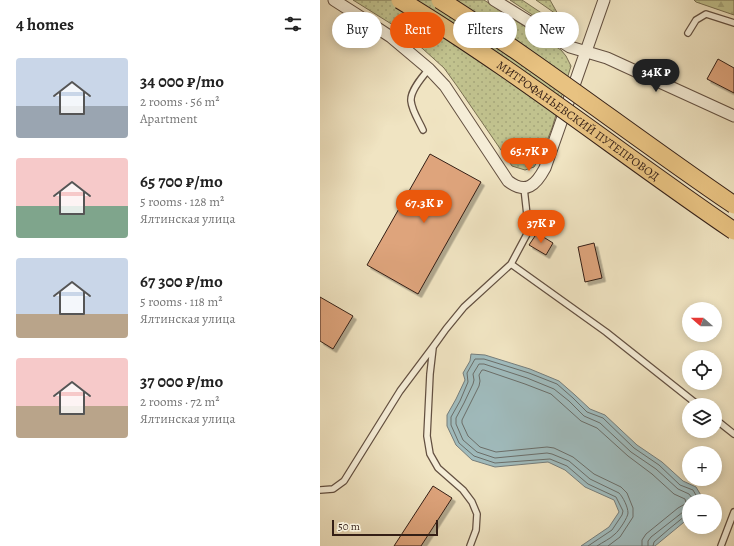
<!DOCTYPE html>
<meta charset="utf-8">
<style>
body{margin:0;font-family:Alegreya,serif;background:#f6f6f6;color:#222;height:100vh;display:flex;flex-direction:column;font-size:15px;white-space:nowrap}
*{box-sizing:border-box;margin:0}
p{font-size:13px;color:#767676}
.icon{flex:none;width:22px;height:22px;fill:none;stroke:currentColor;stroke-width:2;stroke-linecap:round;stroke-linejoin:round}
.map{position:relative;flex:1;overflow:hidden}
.details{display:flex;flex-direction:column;background:#fff;width:320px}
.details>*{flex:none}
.hud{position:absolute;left:12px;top:12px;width:342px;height:36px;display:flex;gap:8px}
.needle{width:26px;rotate:290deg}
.fabs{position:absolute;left:362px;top:302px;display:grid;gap:8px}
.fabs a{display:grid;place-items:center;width:40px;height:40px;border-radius:50%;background:#fff;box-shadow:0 2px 10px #0003;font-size:20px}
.scale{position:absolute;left:12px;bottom:10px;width:106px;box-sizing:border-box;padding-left:4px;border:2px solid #341f16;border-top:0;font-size:11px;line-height:14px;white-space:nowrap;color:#341f16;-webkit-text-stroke:3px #f5edd7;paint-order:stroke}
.price{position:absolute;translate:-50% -34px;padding:0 9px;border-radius:14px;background:#ea580c;color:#fff;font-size:13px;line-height:26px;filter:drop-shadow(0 1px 2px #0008)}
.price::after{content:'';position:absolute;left:50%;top:24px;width:12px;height:9px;margin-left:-6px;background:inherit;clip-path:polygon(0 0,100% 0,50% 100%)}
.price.on{background:#222;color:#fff}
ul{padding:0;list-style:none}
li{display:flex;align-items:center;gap:12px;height:100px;padding:0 16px}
li span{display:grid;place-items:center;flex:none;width:112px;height:80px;border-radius:4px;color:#555}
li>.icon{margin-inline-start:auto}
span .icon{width:48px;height:48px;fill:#fffc;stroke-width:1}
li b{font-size:17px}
h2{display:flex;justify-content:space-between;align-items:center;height:48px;padding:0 16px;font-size:17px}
.pill{padding:0 14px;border-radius:18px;background:#fff;box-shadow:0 2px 10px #0003;font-size:14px;line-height:36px}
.pill.on{background:#ea580c;color:#fff}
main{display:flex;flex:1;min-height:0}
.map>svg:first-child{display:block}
.grass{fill:url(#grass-dots);stroke:#7a7052}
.forest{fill:url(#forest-firs);stroke:#7a7052}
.water{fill:#a0bcbe;stroke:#757d7b}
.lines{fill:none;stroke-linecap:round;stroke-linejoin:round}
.shore{stroke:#6a6e6a;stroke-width:1}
.building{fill:#dea47c;stroke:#341f16;filter:url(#shadow)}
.lane-casing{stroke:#635041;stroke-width:8}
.street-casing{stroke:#635041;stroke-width:13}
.lane{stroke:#f5edd7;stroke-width:5.5}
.street{stroke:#f5edd7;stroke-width:11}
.primary-bridge-casing{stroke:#341f16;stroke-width:19;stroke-linecap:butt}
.primary-bridge{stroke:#e8c281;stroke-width:17}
.labels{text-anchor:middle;stroke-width:4;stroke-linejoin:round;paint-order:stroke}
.street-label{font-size:12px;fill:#341f16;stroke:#f5edd7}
</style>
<main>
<section class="details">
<h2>4 homes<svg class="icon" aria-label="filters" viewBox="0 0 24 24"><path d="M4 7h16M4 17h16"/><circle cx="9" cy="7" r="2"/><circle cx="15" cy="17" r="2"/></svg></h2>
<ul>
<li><span style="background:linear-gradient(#c9d6e8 60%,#9aa5b1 0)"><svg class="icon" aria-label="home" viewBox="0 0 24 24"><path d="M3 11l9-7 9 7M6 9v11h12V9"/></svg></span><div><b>34 000 ₽/mo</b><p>2 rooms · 56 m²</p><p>Apartment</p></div></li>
<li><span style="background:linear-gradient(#f6c9c9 60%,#7fa58c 0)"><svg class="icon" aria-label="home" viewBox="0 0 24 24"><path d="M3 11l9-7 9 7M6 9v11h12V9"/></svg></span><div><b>65 700 ₽/mo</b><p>5 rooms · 128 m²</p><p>Ялтинская улица</p></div></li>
<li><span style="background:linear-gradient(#c9d6e8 70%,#b9a48a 0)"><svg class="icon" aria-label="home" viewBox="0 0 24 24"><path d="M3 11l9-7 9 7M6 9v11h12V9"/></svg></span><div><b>67 300 ₽/mo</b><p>5 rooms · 118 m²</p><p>Ялтинская улица</p></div></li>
<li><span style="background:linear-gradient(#f6c9c9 60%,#b9a48a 0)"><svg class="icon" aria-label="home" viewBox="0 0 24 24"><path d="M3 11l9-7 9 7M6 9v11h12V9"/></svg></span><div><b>37 000 ₽/mo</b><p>2 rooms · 72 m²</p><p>Ялтинская улица</p></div></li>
</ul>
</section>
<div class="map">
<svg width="414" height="546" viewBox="0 0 414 546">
<defs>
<pattern id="grass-dots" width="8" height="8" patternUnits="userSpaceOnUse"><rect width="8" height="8" fill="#c1c28e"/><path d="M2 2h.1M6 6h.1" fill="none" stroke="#a6a67a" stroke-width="1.8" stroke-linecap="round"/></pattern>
<pattern id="forest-firs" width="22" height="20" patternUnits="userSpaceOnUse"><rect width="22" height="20" fill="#c1c28e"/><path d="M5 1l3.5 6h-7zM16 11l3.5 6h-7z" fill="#a6a67a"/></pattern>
<filter id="shadow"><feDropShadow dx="3.5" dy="3.5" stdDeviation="0" flood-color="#0004"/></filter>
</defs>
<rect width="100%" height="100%" fill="#f0e4c2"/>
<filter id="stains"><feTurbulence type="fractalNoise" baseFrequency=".005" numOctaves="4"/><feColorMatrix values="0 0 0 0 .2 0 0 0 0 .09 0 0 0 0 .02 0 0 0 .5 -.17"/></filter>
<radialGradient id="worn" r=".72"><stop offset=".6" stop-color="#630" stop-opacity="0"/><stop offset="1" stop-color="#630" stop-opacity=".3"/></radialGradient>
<!-- grass -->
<path class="grass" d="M33,0H164L241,50L246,56L251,66L232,128L221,156L214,167L205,170L192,166L137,86L124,68L103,49L73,25Z
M190,0H202L238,24L235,30Z
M216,0H230L239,16Z"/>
<!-- forest -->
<path class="forest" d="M374,0H414V15L376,2Z"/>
<!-- water -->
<path class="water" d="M151,354L165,355L210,369L239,381L255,395L270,409L285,415L317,445L342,462L363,481L376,487L382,497L380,501H369V518L335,546H261L289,527L299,512L294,500L265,487L245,470L228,462L175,467L152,460L136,445L127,426V415L136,399L145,380L143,373L150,361Z"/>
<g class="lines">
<!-- shore -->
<path class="shore" d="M268,546L292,530L302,515L303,511L296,497L268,484L247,466L230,459L175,463L154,456L139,443L131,425V417L140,401L148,382L147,373L155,359H164L209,373L237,384L253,398L267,412L283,418L314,448L339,465L360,485L373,490L377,497V501
M277,546C283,542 290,539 295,534C299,531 308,517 308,513C308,507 303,497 299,493L270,479L249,461L232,454L227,453L175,458L157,452L143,440L136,424V418L144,403L153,384L154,380L153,374L159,364H164L207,378L234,389L249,401L264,416L280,423L311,452L336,469L358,489L369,494L372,498V501
M288,546L300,537L313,517V508L307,493L301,487L274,474L253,457L234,448L227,447L176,452L160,447L148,436L142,423V420L159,386L160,381L159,375L162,370H164L205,384L231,394L261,421L277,428L308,456L332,474L354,494L365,499L366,503L365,504L358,508L326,534L322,540V546
M328,546V541L331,537L363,512L369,510
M333,546L334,542L349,529L365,516H369"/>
</g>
<!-- building -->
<path class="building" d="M398,59L414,68V93L387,79Z
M110,154L161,182L98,294L47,265Z
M217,233L233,243L226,255L209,245Z
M274,243L282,278L265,282L258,247Z
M0,297L33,316L13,349L0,341Z
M113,486L132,498L101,546H74Z"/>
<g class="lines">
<defs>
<path id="lane" d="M368,33L376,20L386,14L414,23
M103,130C99,121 92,111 91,101C90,91 102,77 109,69
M204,188L208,224L207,234L191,264L286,332L378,405
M113,348L110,374L107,436L110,454L118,468L143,490L152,502L157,514L156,530L150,546
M395,419L414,434
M0,490L13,489L24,481L80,391L113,347L126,329L144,307L191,264
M401,546L414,512"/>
<path id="street" d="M14,0L42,18L71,37L109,69L125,86L188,181C206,195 216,185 225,168L284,0
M174,0L250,47L287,58L414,116"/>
</defs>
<!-- lane casing -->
<use href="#lane" class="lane-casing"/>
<!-- street casing -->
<use href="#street" class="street-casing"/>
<!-- lane -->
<use href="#lane" class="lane"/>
<!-- street -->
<use href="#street" class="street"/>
<defs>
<g id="primary-bridge">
<path id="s1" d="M80,0C196,70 302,155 414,231"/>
<path d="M120,0C221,64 315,138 414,205"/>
</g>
</defs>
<!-- primary-bridge casing -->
<use href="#primary-bridge" class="primary-bridge-casing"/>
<!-- primary-bridge -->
<use href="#primary-bridge" class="primary-bridge"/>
</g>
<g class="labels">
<!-- street labels -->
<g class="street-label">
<text dy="4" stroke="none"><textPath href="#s1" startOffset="215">МИТРОФАНЬЕВСКИЙ ПУТЕПРОВОД</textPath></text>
</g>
</g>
<rect width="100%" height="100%" filter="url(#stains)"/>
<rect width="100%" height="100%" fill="url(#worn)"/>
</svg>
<div class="fabs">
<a><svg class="needle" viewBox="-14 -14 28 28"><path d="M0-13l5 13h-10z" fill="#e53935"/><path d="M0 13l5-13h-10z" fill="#767676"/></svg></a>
<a><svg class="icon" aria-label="locate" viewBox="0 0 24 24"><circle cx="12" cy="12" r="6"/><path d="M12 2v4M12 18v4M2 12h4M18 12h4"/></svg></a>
<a><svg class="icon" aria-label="layers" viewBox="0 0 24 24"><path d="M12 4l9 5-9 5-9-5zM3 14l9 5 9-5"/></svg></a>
<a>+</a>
<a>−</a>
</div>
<div class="scale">50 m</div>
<b class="price on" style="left:336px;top:93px">34K ₽</b>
<b class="price" style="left:209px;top:172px">65.7K ₽</b>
<b class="price" style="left:104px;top:224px">67.3K ₽</b>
<b class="price" style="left:221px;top:244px">37K ₽</b>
<div class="hud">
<a class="pill">Buy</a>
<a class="pill on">Rent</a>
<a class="pill">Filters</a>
<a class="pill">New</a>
</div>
</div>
</main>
